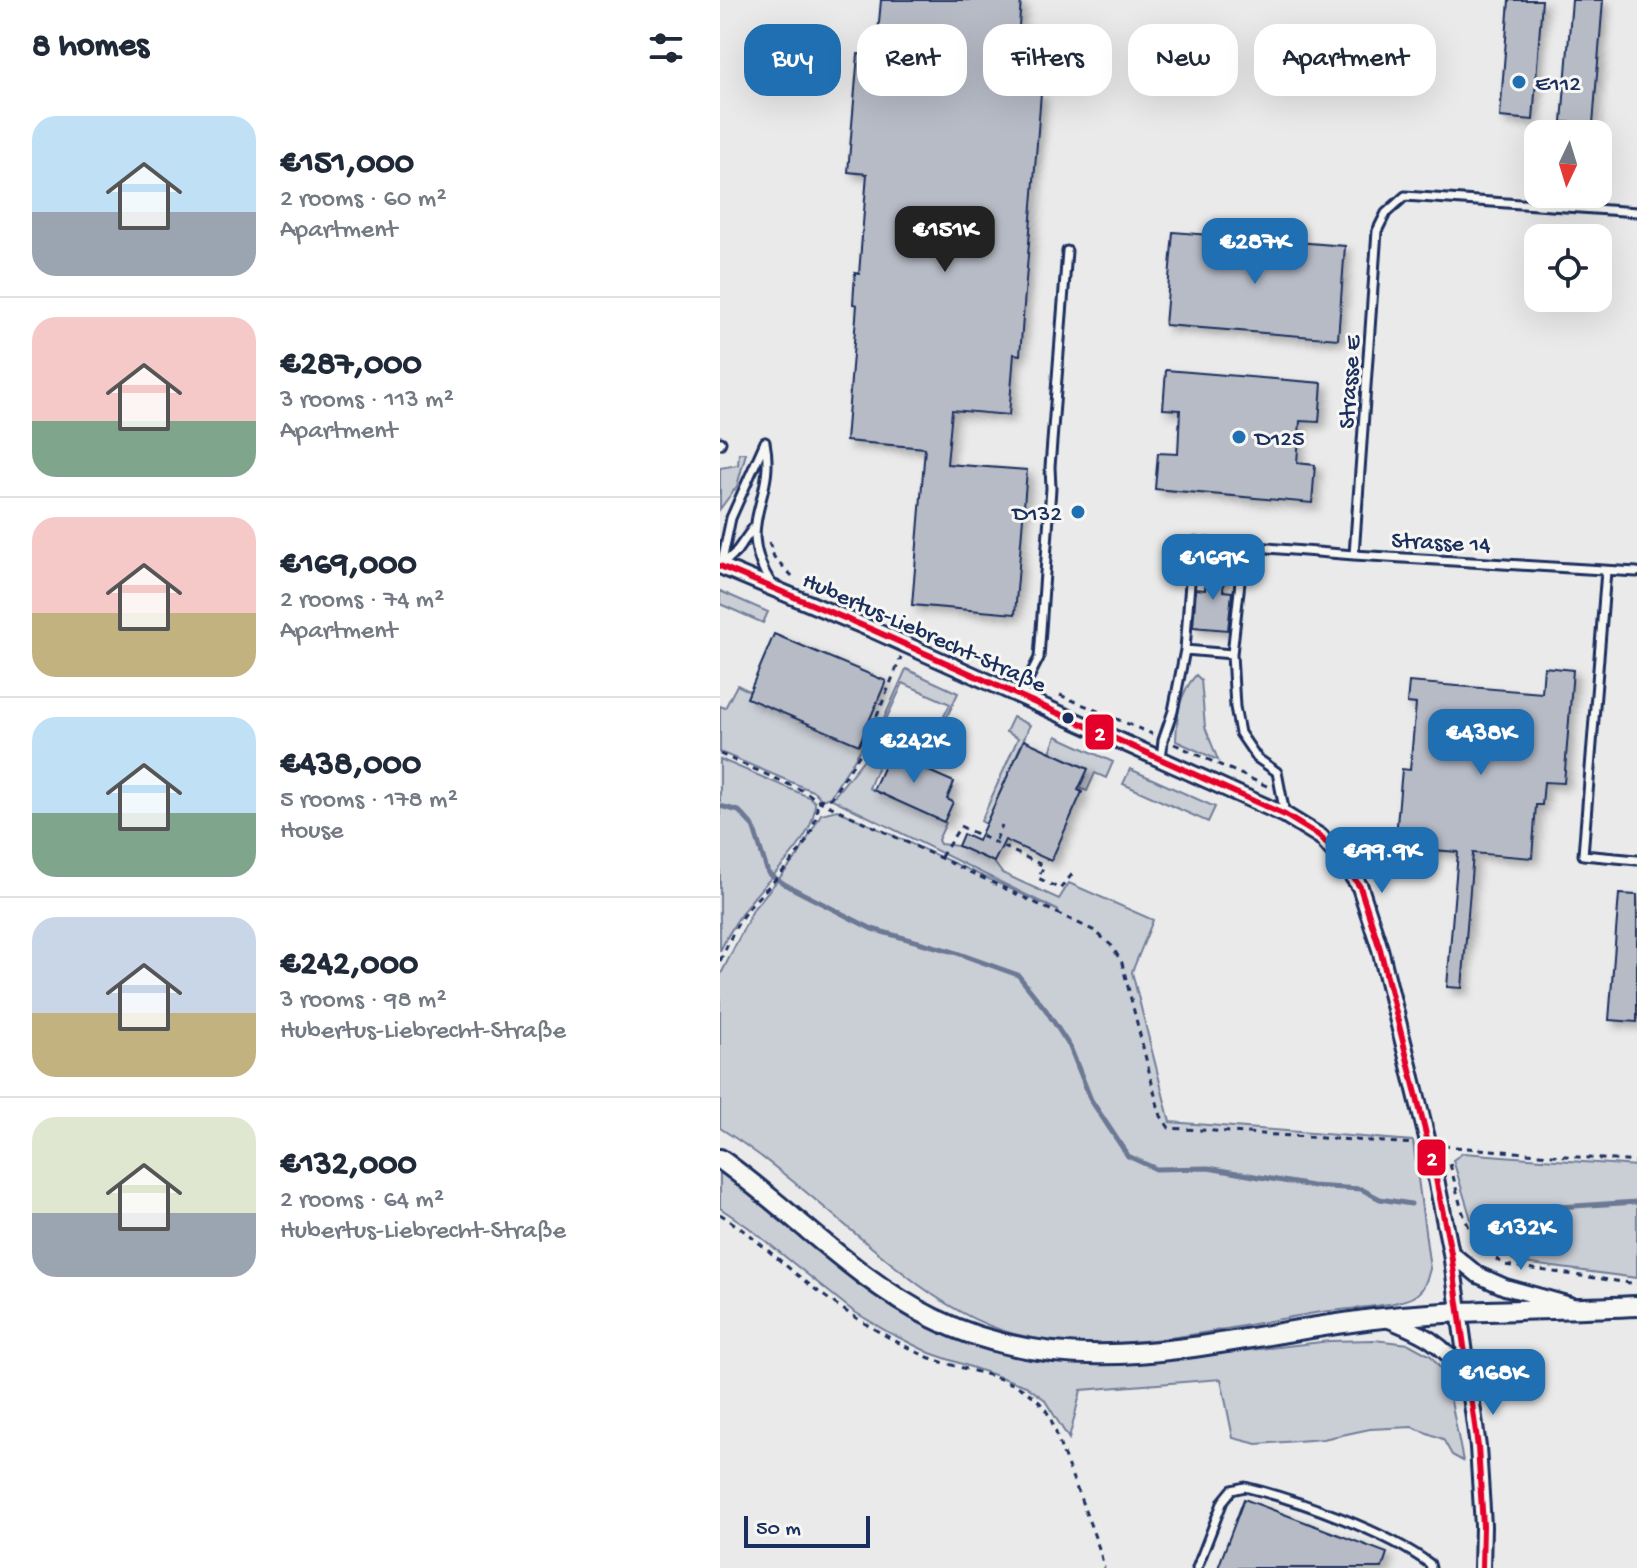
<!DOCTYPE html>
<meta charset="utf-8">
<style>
body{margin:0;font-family:"Gochi Hand",sans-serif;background:#f6f6f7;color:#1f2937;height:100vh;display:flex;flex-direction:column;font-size:30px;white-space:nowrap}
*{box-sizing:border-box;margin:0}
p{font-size:26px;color:#747a83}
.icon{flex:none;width:44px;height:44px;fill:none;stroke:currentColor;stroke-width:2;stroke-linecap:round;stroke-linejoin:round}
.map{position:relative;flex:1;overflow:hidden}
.panel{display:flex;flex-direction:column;background:#fff;width:720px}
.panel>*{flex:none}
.guide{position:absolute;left:24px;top:24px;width:760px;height:72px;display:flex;gap:16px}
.needle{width:52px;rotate:184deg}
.buttons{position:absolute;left:804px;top:120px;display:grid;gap:16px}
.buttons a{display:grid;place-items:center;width:88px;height:88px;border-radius:16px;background:#fff;box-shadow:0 8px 32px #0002;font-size:40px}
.scale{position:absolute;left:24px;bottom:20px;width:126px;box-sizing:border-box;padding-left:8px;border:4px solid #1b2f5e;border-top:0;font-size:22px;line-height:28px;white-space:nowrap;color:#1b2f5e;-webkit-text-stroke:6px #f6f6f2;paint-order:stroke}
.price{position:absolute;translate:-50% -68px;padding:0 18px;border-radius:16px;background:#1f6fb2;color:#fff;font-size:26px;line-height:52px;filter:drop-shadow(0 2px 4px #0008)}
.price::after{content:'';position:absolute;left:50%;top:48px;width:24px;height:18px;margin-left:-12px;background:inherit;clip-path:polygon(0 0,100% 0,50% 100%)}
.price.selected{background:#222;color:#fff}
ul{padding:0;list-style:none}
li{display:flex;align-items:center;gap:24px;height:200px;padding:0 32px}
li+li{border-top:2px solid #e0e1e3}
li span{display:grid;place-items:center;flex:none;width:224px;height:160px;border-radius:24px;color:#555}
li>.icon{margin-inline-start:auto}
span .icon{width:96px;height:96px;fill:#fffc;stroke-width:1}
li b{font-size:34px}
h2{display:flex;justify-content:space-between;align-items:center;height:96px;padding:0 32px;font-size:34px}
.pill{padding:0 28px;border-radius:24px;background:#fff;box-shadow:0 8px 32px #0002;font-size:28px;line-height:72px}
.pill.selected{background:#1f6fb2;color:#fff}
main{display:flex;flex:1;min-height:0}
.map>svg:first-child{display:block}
.green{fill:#caced5;stroke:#727e9a;stroke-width:2}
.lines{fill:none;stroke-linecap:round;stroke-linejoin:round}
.stream{stroke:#6c7995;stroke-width:5}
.building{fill:#b6bbc6;stroke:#1b2f5e;stroke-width:2;filter:url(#shadow)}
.service-casing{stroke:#1b2f5e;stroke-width:13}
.minor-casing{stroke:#1b2f5e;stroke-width:20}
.secondary-casing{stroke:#1b2f5e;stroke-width:24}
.path{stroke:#1b2f5e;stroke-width:3;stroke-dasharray:6 6;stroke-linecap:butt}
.service{stroke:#f6f6f2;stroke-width:7}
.minor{stroke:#f6f6f2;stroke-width:14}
.secondary{stroke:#f6f6f2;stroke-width:18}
.bus-1-casing{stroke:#f6f6f2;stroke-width:12}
.bus-1{stroke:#e4002b;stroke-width:6}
.poi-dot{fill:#1f6fb2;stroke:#f6f6f2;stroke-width:3}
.bus-dot{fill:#1b2f5e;stroke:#f6f6f2;stroke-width:3}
.labels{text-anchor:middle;stroke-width:6;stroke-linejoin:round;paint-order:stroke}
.poi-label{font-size:24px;fill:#1b2f5e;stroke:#f6f6f2;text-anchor:start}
.street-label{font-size:24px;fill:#1b2f5e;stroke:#f6f6f2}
.line-badge{stroke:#f6f6f2;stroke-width:3}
.badge-label{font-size:22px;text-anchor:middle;font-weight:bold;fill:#fff}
</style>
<main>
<section class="panel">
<h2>8 homes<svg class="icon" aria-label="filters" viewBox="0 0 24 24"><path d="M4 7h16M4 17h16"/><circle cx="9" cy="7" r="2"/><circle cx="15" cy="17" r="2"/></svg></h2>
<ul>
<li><span style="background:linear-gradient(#bfe0f5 60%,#9aa5b1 0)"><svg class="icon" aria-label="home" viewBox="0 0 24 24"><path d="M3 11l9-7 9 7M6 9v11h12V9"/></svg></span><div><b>€151,000</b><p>2 rooms · 60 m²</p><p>Apartment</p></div></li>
<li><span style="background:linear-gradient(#f6c9c9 65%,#7fa58c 0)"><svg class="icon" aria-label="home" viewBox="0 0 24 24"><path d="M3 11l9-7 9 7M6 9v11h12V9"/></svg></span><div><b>€287,000</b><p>3 rooms · 113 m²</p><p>Apartment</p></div></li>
<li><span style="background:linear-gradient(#f6c9c9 60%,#c2b280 0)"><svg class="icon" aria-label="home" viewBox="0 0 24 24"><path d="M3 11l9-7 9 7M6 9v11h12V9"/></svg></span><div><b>€169,000</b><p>2 rooms · 74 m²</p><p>Apartment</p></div></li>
<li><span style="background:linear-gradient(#bfe0f5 60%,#7fa58c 0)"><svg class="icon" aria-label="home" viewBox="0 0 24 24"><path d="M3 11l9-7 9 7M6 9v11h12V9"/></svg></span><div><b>€438,000</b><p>5 rooms · 178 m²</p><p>House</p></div></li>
<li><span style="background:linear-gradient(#c9d6e8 60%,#c2b280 0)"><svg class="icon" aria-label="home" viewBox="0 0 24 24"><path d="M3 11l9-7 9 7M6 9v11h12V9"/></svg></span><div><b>€242,000</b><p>3 rooms · 98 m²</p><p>Hubertus-Liebrecht-Straße</p></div></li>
<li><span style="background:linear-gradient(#dfe7d0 60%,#9aa5b1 0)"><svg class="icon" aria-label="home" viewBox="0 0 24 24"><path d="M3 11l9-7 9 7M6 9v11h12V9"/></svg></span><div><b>€132,000</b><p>2 rooms · 64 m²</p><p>Hubertus-Liebrecht-Straße</p></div></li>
</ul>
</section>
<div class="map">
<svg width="917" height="1568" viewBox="0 0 917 1568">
<defs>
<filter id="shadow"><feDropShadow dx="5.5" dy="5.5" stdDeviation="4" flood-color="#0004"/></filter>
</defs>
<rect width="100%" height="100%" fill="#e9eae9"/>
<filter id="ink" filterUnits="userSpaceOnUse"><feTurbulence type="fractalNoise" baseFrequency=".0125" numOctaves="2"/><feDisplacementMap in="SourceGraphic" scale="16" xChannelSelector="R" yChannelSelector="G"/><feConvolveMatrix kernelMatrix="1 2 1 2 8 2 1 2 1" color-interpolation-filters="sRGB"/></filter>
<g filter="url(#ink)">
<!-- green -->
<path class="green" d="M19,453H26L17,486L0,509V468L18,465Z
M0,591L48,612L43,623L0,604Z
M186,669L238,693L227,717L224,716L230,704L183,683L163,726L161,725Z
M476,675L481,680L485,727L498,760L456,741C457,716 458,695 476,675Z
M17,685L139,744L141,740L146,741L110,797L102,800L95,792L0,752V706L5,708Z
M293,717L310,725L266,824L261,821L298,738L286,732Z
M159,730L170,736L149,788L224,822L226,823L218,840L220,844L238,846L274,862L282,873L339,899L349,883L433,920L412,972L450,1122L693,1141L710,1269C707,1278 705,1289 696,1295C680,1307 618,1309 595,1313C503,1328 402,1356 308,1337C269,1330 230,1308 199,1285C131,1234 71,1173 0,1128V976L34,908L78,856L101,814L117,810L339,911L112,799L148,754Z
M336,736L393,762L386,778L375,773L367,791L359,788L367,768L330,752Z
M0,759L89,797L95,802C96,838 55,871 34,897C21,913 9,932 0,951Z
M410,769L495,807L488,822L403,784Z
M743,1153L917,1166V1278L796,1262L754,1229L733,1160Z
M0,1164L190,1316L237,1338L299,1357L345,1363H418L610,1341L654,1340L689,1344L711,1356L726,1376L743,1461L732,1455L723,1439L692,1427L650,1429L603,1439L537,1444L513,1438L501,1379L361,1390L349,1439L324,1399L306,1386L210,1353L168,1332L133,1311L28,1227L0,1208Z"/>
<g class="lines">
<!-- stream -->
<path class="stream" d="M0,806L19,811L33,826L48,873L66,885L152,929L234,952L298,975L326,1010L350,1047L371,1100L408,1156L436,1169L488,1168L592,1186L641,1189L660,1199L691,1204
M758,1212L917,1202"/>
</g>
<!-- building -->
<path class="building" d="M161,0H301L294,91L321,93L300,355L294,354L289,415L232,410L227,464L307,470L295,614L192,605L205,448L126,441L137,305L133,304L135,273L139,274L147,174L128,172L138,54L156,56Z
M789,0H822L813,120L780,117Z
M852,0H883L873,124L842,122Z
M453,232L625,246L618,339L445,325Z
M446,370L602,383L599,422L580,421L577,463L595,465L592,503L435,489L438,453L458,454L460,410L443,409Z
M487,566L505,568L503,591L512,592L508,630L473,627L476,589L485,590Z
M54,634L166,681L139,745L27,698Z
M824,667L853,670L844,783L824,782L822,805H816L812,858L753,853L742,988L727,987L738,852L675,847L682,769L690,770L696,704L687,703L689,682L822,693Z
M304,740L368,769L358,790L362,792L331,861L285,840L274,862L238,846L243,834L258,841Z
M174,744L199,755L195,765L234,782L227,799L233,802L224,822L153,790Z
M899,894L917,895V1022L889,1020Z
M524,1499L667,1553L662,1568H498Z"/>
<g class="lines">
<defs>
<path id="service" d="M45,442C57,501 12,522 52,585
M0,444L1,442
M524,546L512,654L515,707L520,733L537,758L557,772L565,814
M634,555L657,231L666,213L685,196L917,212
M1,566L11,518L45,442
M1,566L16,552L33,528
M886,571L863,855L917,860
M465,650L512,654
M300,695L319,658L331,488L330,467L347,251
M441,760L443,740L453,711L465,650L473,542L634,555L917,572
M477,1568L503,1501L512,1490L525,1487C578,1500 668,1532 710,1564L711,1568"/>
<path id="minor" d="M0,566L153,630L565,815L601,837L620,858L640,887L660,949L711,1154L731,1253L758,1447L763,1526L762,1568
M731,1253L758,1275L785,1287L850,1305
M664,1318C702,1333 723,1342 746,1377"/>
<path id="secondary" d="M0,1159C70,1209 137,1281 213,1318C361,1391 509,1334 663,1318C747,1309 833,1310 917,1306"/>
</defs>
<!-- service casing -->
<use href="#service" class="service-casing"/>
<!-- minor casing -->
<use href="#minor" class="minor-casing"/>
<!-- secondary casing -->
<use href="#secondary" class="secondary-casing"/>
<!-- path -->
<path class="path" d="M49,542L54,557L76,580
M340,695L432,734
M147,726C151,727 155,726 159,727C171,727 192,738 202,744C210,749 214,755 223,759
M174,732L180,743L192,749
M454,744L549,787
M191,752L192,749L212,754
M0,754L86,792L97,800L375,931L392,946L402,963L436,1099L441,1116L449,1128L695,1144
M97,800L111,798L144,748L181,657
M240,826L324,866L318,878L340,889L354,872
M276,840L282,825
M221,857L238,830
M0,961C8,945 15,925 27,910C52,879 100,845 97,800
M723,1146L917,1162
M730,1164C742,1209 743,1238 785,1265L917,1284
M0,1214C31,1234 57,1259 86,1282C121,1310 158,1333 199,1353C234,1371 295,1373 321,1404C333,1417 337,1438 343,1454C356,1486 368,1518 380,1551L384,1568"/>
<!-- service -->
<use href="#service" class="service"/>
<!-- minor -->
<use href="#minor" class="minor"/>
<!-- secondary -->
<use href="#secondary" class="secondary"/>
<defs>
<path id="bus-1" d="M0,566L153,630L565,815L601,837L620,858L640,887L660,949L711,1154L731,1253L758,1447L763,1526L762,1568"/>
</defs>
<!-- bus-1 casing -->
<use href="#bus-1" class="bus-1-casing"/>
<!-- bus-1 -->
<use href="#bus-1" class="bus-1"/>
</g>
</g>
<!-- markers -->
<g class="poi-dot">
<circle cx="799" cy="82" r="8"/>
<circle cx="519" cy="437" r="8"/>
<circle cx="358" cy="512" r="8"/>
</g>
<circle class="bus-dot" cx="348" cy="718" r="7"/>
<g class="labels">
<!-- poi labels -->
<g class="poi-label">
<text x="815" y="90">E112</text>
<text x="535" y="445">D125</text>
<text x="342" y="520" text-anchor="end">D132</text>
</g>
<!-- street labels -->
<g class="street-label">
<text transform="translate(628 382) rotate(-86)" y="8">Strasse E</text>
<text transform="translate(721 541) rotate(3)" y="8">Strasse 14</text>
<text transform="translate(205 631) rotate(24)" y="8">Hubertus-Liebrecht-Straße</text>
</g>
</g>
<g class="line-badge">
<rect x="364" y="713" width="31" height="38" rx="8" fill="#e4002b"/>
<rect x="696" y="1138" width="31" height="39" rx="8" fill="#e4002b"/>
</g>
<g class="badge-label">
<text x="380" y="740">2</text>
<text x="712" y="1165">2</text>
</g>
</svg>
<div class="buttons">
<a><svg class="needle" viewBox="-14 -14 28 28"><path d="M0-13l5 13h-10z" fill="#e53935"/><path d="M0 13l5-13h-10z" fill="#747a83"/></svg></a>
<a><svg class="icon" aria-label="locate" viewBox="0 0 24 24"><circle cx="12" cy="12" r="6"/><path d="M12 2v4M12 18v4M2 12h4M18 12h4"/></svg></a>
</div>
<div class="scale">50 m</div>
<b class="price selected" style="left:225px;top:274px">€151K</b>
<b class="price" style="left:535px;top:286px">€287K</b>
<b class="price" style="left:493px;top:602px">€169K</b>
<b class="price" style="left:761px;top:777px">€438K</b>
<b class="price" style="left:194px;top:785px">€242K</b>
<b class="price" style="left:662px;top:895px">€99.9K</b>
<b class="price" style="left:801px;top:1272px">€132K</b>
<b class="price" style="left:773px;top:1417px">€168K</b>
<div class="guide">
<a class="pill selected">Buy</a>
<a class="pill">Rent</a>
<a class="pill">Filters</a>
<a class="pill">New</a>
<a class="pill">Apartment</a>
</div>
</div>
</main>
